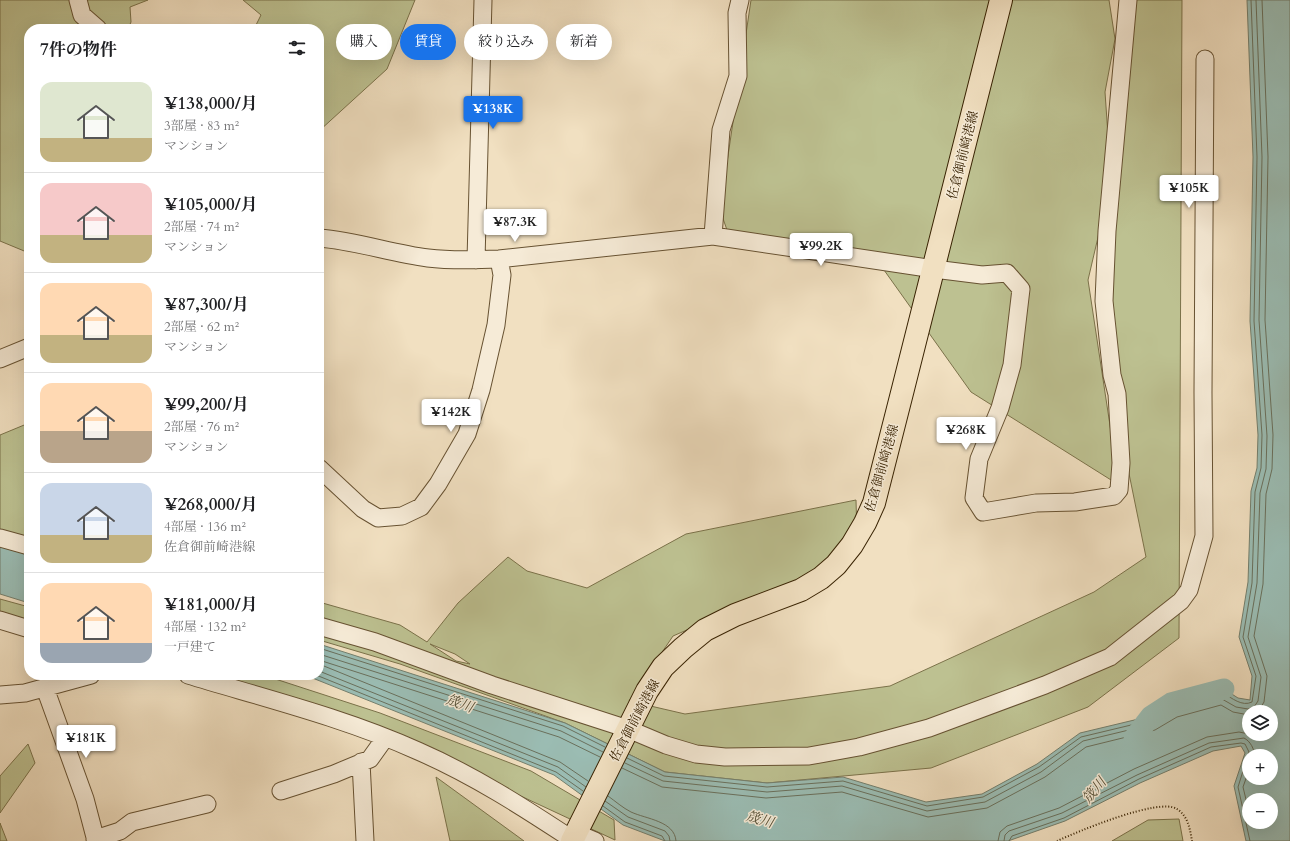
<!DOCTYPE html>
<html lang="ja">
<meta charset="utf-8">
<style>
body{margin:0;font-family:Cardo,"Noto Serif JP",serif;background:#f6f6f6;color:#202124;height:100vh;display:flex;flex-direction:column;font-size:15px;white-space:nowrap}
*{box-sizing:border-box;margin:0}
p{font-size:13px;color:#757577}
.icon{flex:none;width:22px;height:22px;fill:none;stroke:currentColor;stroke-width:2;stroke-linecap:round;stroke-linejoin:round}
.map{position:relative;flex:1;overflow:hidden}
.panel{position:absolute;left:24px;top:24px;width:300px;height:656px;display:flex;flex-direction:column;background:#fff;border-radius:16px;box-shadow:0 4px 16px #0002}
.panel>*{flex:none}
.hud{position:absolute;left:336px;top:24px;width:380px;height:36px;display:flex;gap:8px}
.controls{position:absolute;left:1242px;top:705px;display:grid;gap:8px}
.controls a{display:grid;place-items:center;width:36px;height:36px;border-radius:50%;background:#fff;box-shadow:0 4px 16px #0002;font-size:20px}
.price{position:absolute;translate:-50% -34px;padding:0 9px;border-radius:4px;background:#fff;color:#222;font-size:13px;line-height:26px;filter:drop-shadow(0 1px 2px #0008)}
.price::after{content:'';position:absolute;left:50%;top:24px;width:12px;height:9px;margin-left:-6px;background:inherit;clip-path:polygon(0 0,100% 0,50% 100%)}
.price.current{background:#1a73e8;color:#fff}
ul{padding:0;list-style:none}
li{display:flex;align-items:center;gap:12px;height:100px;padding:0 16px}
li+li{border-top:1px solid #e0e0e0}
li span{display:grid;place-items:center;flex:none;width:112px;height:80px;border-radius:12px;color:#555}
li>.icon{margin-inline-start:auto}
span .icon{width:48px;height:48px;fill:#fffc;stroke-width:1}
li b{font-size:17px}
h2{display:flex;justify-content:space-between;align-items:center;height:48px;padding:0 16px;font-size:17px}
.chip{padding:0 14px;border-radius:18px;background:#fff;box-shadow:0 4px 16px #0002;font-size:14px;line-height:36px}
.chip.current{background:#1a73e8;color:#fff}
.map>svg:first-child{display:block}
.green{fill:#bdc191;stroke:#7b724a;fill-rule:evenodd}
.water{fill:#9bbdb4;stroke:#747f6d;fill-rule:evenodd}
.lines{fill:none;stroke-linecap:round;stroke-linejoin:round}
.shore{stroke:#6a705c;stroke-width:1}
.river{stroke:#9bbdb4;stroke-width:21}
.minor-casing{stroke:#675232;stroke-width:19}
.major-casing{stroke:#392303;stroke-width:24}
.path{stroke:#392303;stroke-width:2;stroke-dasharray:1 2;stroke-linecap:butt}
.minor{stroke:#f6ebd7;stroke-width:17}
.major{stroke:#f1e0c1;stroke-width:22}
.labels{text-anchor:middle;stroke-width:3;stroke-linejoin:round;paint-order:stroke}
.street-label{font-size:13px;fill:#392303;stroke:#f6ebd7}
.water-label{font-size:14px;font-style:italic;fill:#565138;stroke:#f6ebd7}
</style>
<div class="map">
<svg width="1290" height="841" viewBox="0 0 1290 841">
<rect width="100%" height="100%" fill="#f1e0c1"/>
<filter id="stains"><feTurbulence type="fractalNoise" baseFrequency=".005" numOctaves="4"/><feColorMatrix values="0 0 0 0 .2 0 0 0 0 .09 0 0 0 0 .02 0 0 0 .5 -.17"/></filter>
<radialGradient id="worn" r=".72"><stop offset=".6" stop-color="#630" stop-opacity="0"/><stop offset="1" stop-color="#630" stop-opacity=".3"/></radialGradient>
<!-- green -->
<path class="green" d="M0,0H79L94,29H29V253L0,241Z
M84,0H148L130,7L131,22L128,29H104L94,26Z
M243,0H415L387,69L319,131V55L321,51H319V29H254L261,15Z
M751,0H1109L1115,39L1105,92L1111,179L1127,0H1182L1179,638L1088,707L931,768L767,783L665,772L565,723L400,664L319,640V602L400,625L427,642L458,603L508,557L527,571L587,588L686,534L856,500L857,536L811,576L673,636L629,701L685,714L890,686L1094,592L1146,557L1123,444L1103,292L1110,186L1088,280L1119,485L971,392L874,256L727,230L720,210ZM430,644L455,654L470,664L456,661Z
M29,423V554L0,541V435Z
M0,599L29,607V626L0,619Z
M213,675H263L380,713L531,771L614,820L615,840L510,791Z
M28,744L35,763L0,813V776Z
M436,777L524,841H450Z
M1179,819L1183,841H1112L1148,820Z
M0,823L7,841H0Z"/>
<!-- water -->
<path class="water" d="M1247,0H1290V841H1246L1234,786L1245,753L1241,746L1213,751L1140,783L1065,821L1008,841H665L623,825L554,775L305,675H319V644L565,723L665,772L767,783L843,777L926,802L982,794L1037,764L1080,733L1151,716L1171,703L1224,689L1238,698L1250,700L1252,676L1239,637L1248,582L1251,491L1257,468L1258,435L1250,321L1253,157ZM1249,712H1271V734H1249ZM1249,756H1271V778H1249ZM1249,800H1271V822H1249Z
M0,543L29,555V603L0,594Z"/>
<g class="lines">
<!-- shore -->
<path class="shore" d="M319,648L563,726L605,747
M319,654L561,731L603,752
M319,660L559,737L600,757
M319,664L560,762L588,781
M319,671L558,767L586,787
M316,675L556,772L583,791
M1258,712L1264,702L1267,676L1254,636L1263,584L1266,494L1272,469L1273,435L1265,320L1268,157L1262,0
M627,758L664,776L767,787L843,781L927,806L983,797L1039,767L1081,737L1152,720L1172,707L1223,693C1232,698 1242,707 1252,702L1256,676L1243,637L1252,583L1255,492L1261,468L1262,435L1254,321L1257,157L1251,0
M625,763L663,781L767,792L842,786L927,811L985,802L1041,772L1083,741L1154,724L1174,712L1222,699L1236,707L1248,709L1254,707L1258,701L1261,677L1248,637L1257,583L1260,493L1266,469L1267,436L1259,320L1262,157L1256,0
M622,768L662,787L766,798L842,792L928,817L987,808L1045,777L1086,747L1155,730L1177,717L1221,705L1233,712L1249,715
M1249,770L1243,787L1249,812
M608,796C615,801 623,808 631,812C646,819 675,821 676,841
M605,801L628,817L665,831L669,836L670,841
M603,806L625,822L662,836L665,841
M998,841L1000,832L1007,826L1059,808L1134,769L1207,737L1239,732L1249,734
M1004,841L1005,835L1009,831L1062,813L1137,775L1209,743L1244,738C1250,741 1255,749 1254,756
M1009,841L1012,836L1064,818L1139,779L1211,747L1241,743L1245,744L1249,752L1238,787L1250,841"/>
<!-- river -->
<path class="river" d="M1134,738L1151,716L1171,703L1224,689"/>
<defs>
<path id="minor" d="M78,0L82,15L98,29
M713,236L721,130L738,76L737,13L740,0
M319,238C356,241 391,253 428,258C452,261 476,260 499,259L713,236L934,269L982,275L1007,273L1021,289L1012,365L1000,408L979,459L974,498L983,512L1036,503L1075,502L1114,496L1119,490L1121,463L1117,394L1112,375L1104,301L1107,231L1128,0
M476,260L483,0
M0,359L29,347
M319,468L363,509L378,518L402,516L421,507L438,484L467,434L481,390L496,325L502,275L499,259
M0,538L29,546
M0,620L29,629
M319,626L375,642L492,685L628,729L666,745L696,754L725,757L809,756L859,747L929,728L1045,685L1110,657L1181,601L1189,590L1204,536L1203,393L1205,59
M188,675C264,698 345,718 418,751C473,775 523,807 573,840
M45,688L85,799L96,841
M0,695L25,693L91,675
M361,762L365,841
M281,791L334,774L370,759L385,738
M576,833L595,841
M95,839L120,831L132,822L207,804"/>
<path id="major" d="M572,841L647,691L663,667L683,648L705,630L735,615L801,590L821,578L836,565L852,545L865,523L874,503L903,389L1001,0"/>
</defs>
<!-- minor casing -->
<use href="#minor" class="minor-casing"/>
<!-- major casing -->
<use href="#major" class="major-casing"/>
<!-- path -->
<path class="path" d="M1057,841C1077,832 1159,797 1177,809C1188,816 1190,829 1192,841"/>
<!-- minor -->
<use href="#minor" class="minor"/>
<!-- major -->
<use href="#major" class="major"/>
</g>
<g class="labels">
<!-- street labels -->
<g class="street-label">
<text transform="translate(962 155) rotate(-76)" y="5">佐倉御前崎港線</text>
<text transform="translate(881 468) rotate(-74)" y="5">佐倉御前崎港線</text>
<text transform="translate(634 720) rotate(-62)" y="5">佐倉御前崎港線</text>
</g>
<!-- water labels -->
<g class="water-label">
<text transform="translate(460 703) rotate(19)" y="5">筬川</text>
<text transform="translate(1094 790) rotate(-50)" y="5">筬川</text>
<text transform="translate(760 819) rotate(16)" y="5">筬川</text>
</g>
</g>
<rect width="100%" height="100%" filter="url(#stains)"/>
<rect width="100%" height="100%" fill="url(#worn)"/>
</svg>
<div class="controls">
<a><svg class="icon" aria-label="layers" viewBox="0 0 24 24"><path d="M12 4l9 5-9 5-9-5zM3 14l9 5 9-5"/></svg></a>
<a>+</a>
<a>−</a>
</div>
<b class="price current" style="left:493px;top:130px">¥138K</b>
<b class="price" style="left:1189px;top:209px">¥105K</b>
<b class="price" style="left:515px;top:243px">¥87.3K</b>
<b class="price" style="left:821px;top:267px">¥99.2K</b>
<b class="price" style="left:451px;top:433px">¥142K</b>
<b class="price" style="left:966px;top:451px">¥268K</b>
<b class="price" style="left:86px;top:759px">¥181K</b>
<div class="hud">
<a class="chip">購入</a>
<a class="chip current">賃貸</a>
<a class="chip">絞り込み</a>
<a class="chip">新着</a>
</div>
<section class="panel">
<h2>7件の物件<svg class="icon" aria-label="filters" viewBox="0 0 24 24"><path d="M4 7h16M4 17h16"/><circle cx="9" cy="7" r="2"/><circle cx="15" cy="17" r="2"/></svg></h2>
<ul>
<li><span style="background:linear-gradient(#dfe7d0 70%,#c2b280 0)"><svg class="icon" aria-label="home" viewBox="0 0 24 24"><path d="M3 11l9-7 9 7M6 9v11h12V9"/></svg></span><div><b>¥138,000/月</b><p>3部屋 · 83 m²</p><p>マンション</p></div></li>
<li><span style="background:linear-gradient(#f6c9c9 65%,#c2b280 0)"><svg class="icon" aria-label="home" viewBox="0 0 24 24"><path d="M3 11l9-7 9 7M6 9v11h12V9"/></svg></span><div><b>¥105,000/月</b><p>2部屋 · 74 m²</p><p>マンション</p></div></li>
<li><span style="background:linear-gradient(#ffd9b3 65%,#c2b280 0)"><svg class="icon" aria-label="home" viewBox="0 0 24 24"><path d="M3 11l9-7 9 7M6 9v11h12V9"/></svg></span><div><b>¥87,300/月</b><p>2部屋 · 62 m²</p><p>マンション</p></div></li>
<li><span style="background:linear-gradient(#ffd9b3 60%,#b9a48a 0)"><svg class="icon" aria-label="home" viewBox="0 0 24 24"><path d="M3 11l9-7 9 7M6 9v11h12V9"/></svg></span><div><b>¥99,200/月</b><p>2部屋 · 76 m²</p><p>マンション</p></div></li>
<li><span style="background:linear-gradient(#c9d6e8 65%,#c2b280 0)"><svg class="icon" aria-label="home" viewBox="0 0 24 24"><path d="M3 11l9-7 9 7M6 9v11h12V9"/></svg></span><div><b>¥268,000/月</b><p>4部屋 · 136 m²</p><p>佐倉御前崎港線</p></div></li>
<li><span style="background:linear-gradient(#ffd9b3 75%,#9aa5b1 0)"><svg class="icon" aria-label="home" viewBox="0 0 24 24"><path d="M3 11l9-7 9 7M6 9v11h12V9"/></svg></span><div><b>¥181,000/月</b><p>4部屋 · 132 m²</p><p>一戸建て</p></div></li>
</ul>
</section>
</div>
